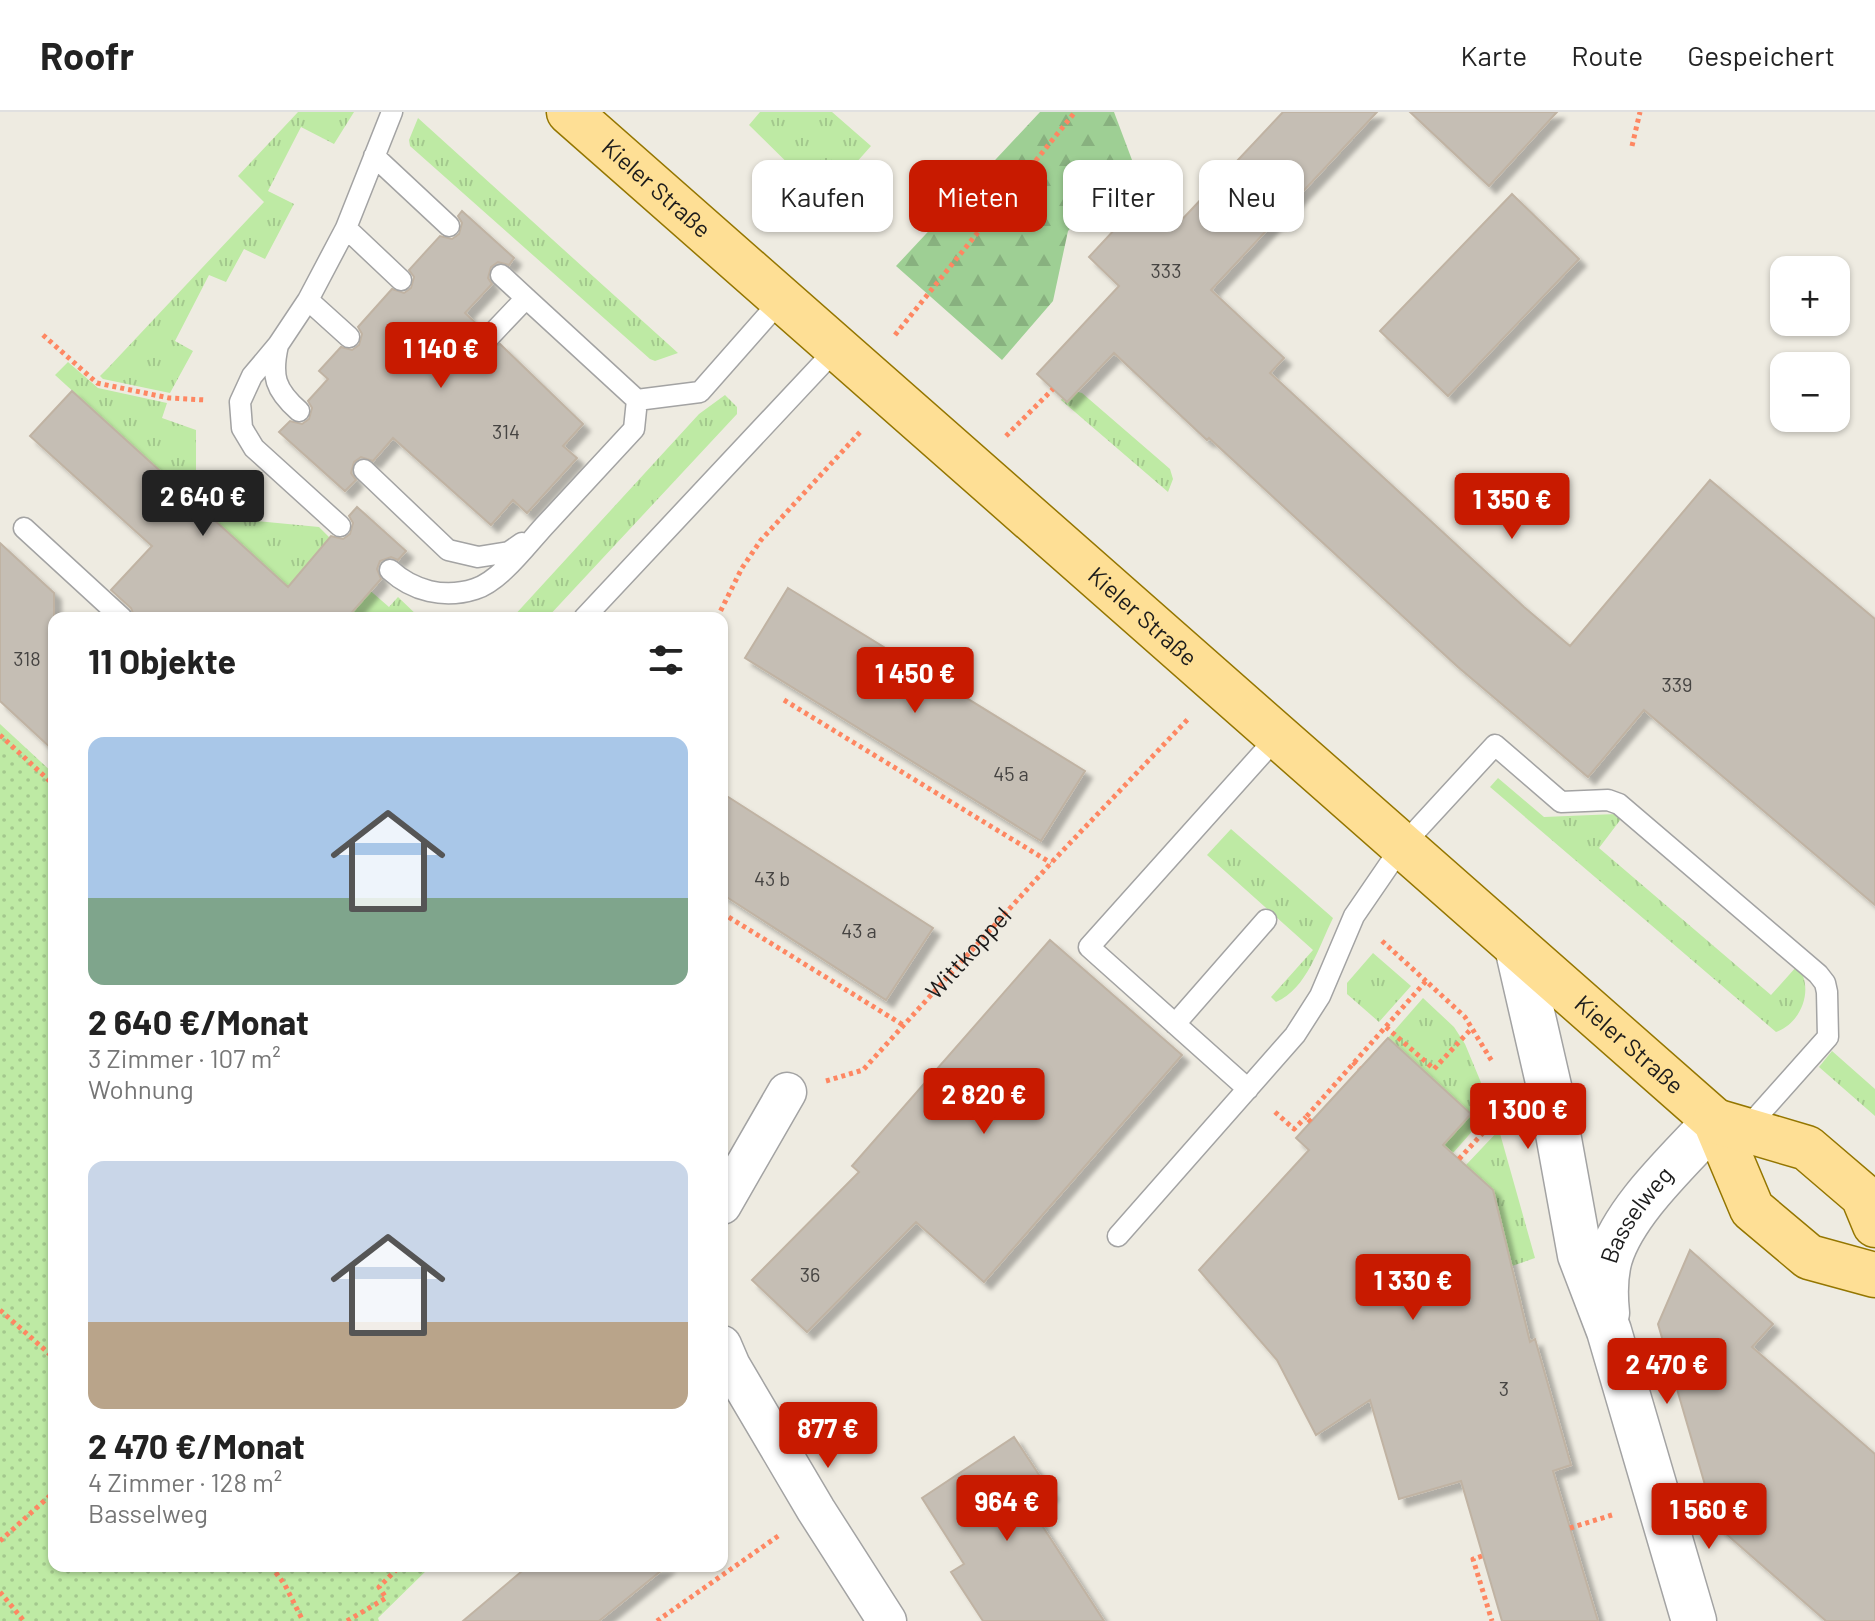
<!DOCTYPE html>
<html lang="de">
<meta charset="utf-8">
<style>
body{margin:0;font-family:Barlow,sans-serif;background:#f2f2f2;color:#222;height:100vh;display:flex;flex-direction:column;font-size:30px;white-space:nowrap}
*{box-sizing:border-box;margin:0}
p{font-size:26px;color:#767676}
.icon{flex:none;width:44px;height:44px;fill:none;stroke:currentColor;stroke-width:2;stroke-linecap:round;stroke-linejoin:round}
.map{position:relative;flex:1;overflow:hidden}
.side{position:absolute;left:48px;top:500px;width:680px;height:960px;display:flex;flex-direction:column;background:#fff;border-radius:16px;box-shadow:0 2px 6px #0004}
.side>*{flex:none}
.top-card{position:absolute;left:752px;top:48px;width:760px;height:72px;display:flex;gap:16px}
.fabs{position:absolute;left:1770px;top:144px;display:grid;gap:16px}
.fabs a{display:grid;place-items:center;width:80px;height:80px;border-radius:16px;background:#fff;box-shadow:0 2px 6px #0004;font-size:40px}
.price{position:absolute;translate:-50% -68px;padding:0 18px;border-radius:8px;background:#c81a00;color:#fff;font-size:26px;line-height:52px;filter:drop-shadow(0 2px 4px #0008)}
.price::after{content:'';position:absolute;left:50%;top:48px;width:24px;height:18px;margin-left:-12px;background:inherit;clip-path:polygon(0 0,100% 0,50% 100%)}
.price.current{background:#222;color:#fff}
ul{padding:0;list-style:none}
li{display:grid;align-content:center;gap:16px;height:424px;padding:0 40px}
li span{display:grid;place-items:center;height:248px;border-radius:16px;color:#555}
li>.icon{margin-inline-start:auto}
span .icon{width:144px;height:144px;fill:#fffc;stroke-width:1}
li b{font-size:34px}
h2{display:flex;justify-content:space-between;align-items:center;height:96px;padding:0 40px;font-size:34px}
.chip{padding:0 28px;border-radius:16px;background:#fff;box-shadow:0 2px 6px #0004;font-size:28px;line-height:72px}
.chip.current{background:#c81a00;color:#fff}
header{display:flex;align-items:center;gap:48px;box-sizing:border-box;height:112px;padding:0 40px;background:#fff;border-bottom:2px solid #e0e0e0}
header strong{font-size:38px}
nav{display:flex;gap:44px;margin-inline-start:auto;font-size:28px}
.map>svg:first-child{display:block}
.grass{fill:url(#grass-tufts)}
.forest{fill:url(#forest-firs)}
.garden{fill:url(#garden-dots)}
.building{fill:#c5beb4;stroke:#c0b3a3;stroke-width:2;filter:url(#shadow)}
.lines{fill:none;stroke-linecap:round;stroke-linejoin:round}
.service-casing{stroke:#a3a3a3;stroke-width:23}
.minor-casing{stroke:#a3a3a3;stroke-width:41}
.tertiary-casing{stroke:#a3a3a3;stroke-width:47}
.primary-casing{stroke:#947600;stroke-width:47}
.path{stroke:#fe8762;stroke-width:5;stroke-dasharray:4 4;stroke-linecap:butt}
.service{stroke:#fff;stroke-width:20}
.minor{stroke:#fff;stroke-width:38}
.tertiary{stroke:#fff;stroke-width:44}
.primary{stroke:#fedf95;stroke-width:44}
.labels{text-anchor:middle;stroke-width:6;stroke-linejoin:round;paint-order:stroke}
.number-label{font-size:20px;fill:#464442}
.street-label{font-size:24px;fill:#1c1c1c;stroke:#fff}
</style>
<header>
<strong>Roofr</strong>
<nav><a>Karte</a><a>Route</a><a>Gespeichert</a></nav>
</header>
<div class="map">
<svg width="1875" height="1509" viewBox="0 0 1875 1509">
<defs>
<pattern id="grass-tufts" width="24" height="20" patternUnits="userSpaceOnUse" patternTransform="scale(2)"><rect width="24" height="20" fill="#beeaa4"/><path d="M3 7l-1-3M5 7V3M7 7l1-3M15 17l-1-3M17 17v-4M19 17l1-3" fill="none" stroke="#a3c88d"/></pattern>
<pattern id="forest-firs" width="22" height="20" patternUnits="userSpaceOnUse" patternTransform="scale(2)"><rect width="22" height="20" fill="#9ecf94"/><path d="M5 1l3.5 6h-7zM16 11l3.5 6h-7z" fill="#88b17f"/></pattern>
<pattern id="garden-dots" width="8" height="8" patternUnits="userSpaceOnUse" patternTransform="scale(2)"><rect width="8" height="8" fill="#beeaa4"/><path d="M2 2h.1M6 6h.1" fill="none" stroke="#a3c88d" stroke-width="1.8" stroke-linecap="round"/></pattern>
<filter id="shadow"><feDropShadow dx="7" dy="7" stdDeviation="2" flood-color="#0004"/></filter>
</defs>
<rect width="100%" height="100%" fill="#eeebe1"/>
<!-- grass -->
<path class="grass" d="M298,0H354L334,32L301,15L268,79L294,92L265,147L244,137L226,170L209,163L175,229L193,239L170,281L103,267L100,264L108,256L264,90L238,64Z
M760,0H832L871,34L824,87L749,13Z
M418,6L678,241L655,249L650,247L410,34L409,28Z
M68,250L98,276L167,291L162,306L196,318V364L245,408L319,415L330,426L321,436L389,495L398,485L420,506H322L55,263Z
M1074,279L1082,281L1170,357L1173,367L1168,380L1061,288L1065,282Z
M725,283L737,295V302L547,506H512L699,302Z
M1498,666L1544,705L1616,702L1621,707L1599,736L1771,883L1797,854C1815,875 1802,911 1776,920L1490,675Z
M1231,717L1333,806C1319,834 1307,877 1276,890L1271,885L1313,838L1207,743Z
M1373,841L1411,874L1379,910L1347,882V871Z
M1423,886L1454,915L1465,932L1492,997L1453,1041L1444,1033L1471,1002L1388,926Z
M1832,939L1875,977V1004L1819,955Z
M1499,1018L1535,1146L1512,1154L1493,1078L1466,1053Z"/>
<!-- forest -->
<path class="forest" d="M1040,0H1114L1132,48L1068,119L1053,189L1002,248L896,154Z"/>
<!-- garden -->
<path class="garden" d="M0,612L54,662V1454H431L378,1506L379,1509H0Z"/>
<!-- building -->
<path class="building" d="M1283,0H1377L1211,178L1284,246L1270,261L1524,495L1570,534L1710,368L1875,507V793L1644,598L1588,665L1458,555L1209,326L1207,328L1114,241L1067,290L1037,262L1119,174L1089,145L1144,86L1175,115Z
M1410,0H1557L1489,74Z
M1512,82L1579,147L1448,284L1380,219Z
M462,99L514,146L509,153L498,150L491,155L488,166L492,172L465,201L480,215L478,228L488,237L500,232L583,312L563,334L577,346L527,401L513,388L491,413L393,326L373,349L361,345L354,350L351,361L356,368L345,379L279,320L290,309L302,312L309,307L312,296L308,289L328,267L319,259L341,235L352,238L359,233L362,222L358,215L392,177L404,181L411,176L414,165L409,158L440,124L452,127L459,122L462,111L458,104Z
M72,279L288,475L331,424L343,427L350,422L353,411L349,404L357,395L406,439L398,448L391,445L380,449L377,457L381,467L347,506H135L131,496L111,478L152,434L30,324Z
M0,431L54,481V639L0,589Z
M788,476L1085,659L1041,729L745,546Z
M722,681L933,816L886,888L722,782Z
M1050,828L1182,943L984,1170L916,1110L807,1220L752,1168L859,1060L852,1054Z
M1388,926L1471,1002L1443,1033L1493,1078L1530,1230L1535,1227L1571,1353L1553,1359L1598,1509H1502L1461,1369L1399,1387L1370,1288L1316,1323L1277,1248L1199,1158L1309,1038L1296,1026Z
M1690,1138L1773,1212L1752,1235L1875,1342V1509H1826L1717,1414L1658,1212Z
M1014,1325L1051,1381L1030,1395L1104,1509H983L951,1460L964,1452L922,1386Z
M528,1454H667L599,1509H463Z"/>
<g class="lines">
<defs>
<path id="service" d="M374,44L449,114
M346,116L401,168
M501,163L526,186
M308,188L278,233L252,264L240,290L242,316L254,336L340,414
M490,224L526,186L637,288L700,280L782,187
M349,225L308,188L346,116L392,0
M278,233C271,264 275,278 299,299
M364,358L448,438L478,445L509,440L522,431
M24,416L122,506
M390,458C413,479 444,487 475,477C501,469 528,431 547,411C576,380 605,348 634,317L637,288
M584,506L837,236
M1175,912L1266,808
M1248,977L1089,835L1278,624
M1118,1124L1295,923L1320,884L1354,804L1402,734L1495,633L1561,690L1608,688L1619,692L1818,862L1825,871L1827,880L1828,925L1746,1017"/>
<path id="minor" d="M722,1093L787,980
M722,1233L731,1254L816,1398L887,1509"/>
<g id="tertiary">
<path d="M1517,835L1551,983L1580,1143L1609,1219L1694,1509"/>
<path id="s2" d="M1607,1201C1605,1182 1605,1164 1610,1146C1625,1097 1681,1047 1715,1009"/>
</g>
<g id="primary">
<path id="s3" d="M569,0L1715,1009L1752,1097L1809,1145L1875,1163"/>
<path d="M1715,1009L1807,1036L1863,1084L1875,1113"/>
</g>
</defs>
<!-- service casing -->
<use href="#service" class="service-casing"/>
<!-- minor casing -->
<use href="#minor" class="minor-casing"/>
<!-- tertiary casing -->
<use href="#tertiary" class="tertiary-casing"/>
<!-- primary casing -->
<use href="#primary" class="primary-casing"/>
<!-- path -->
<g class="path">
<path d="M1632,34L1640,0"/>
<path d="M43,223L97,271L169,286L206,288"/>
<path d="M895,223L1075,0"/>
<path d="M1006,324L1053,277"/>
<path d="M717,506L742,456L761,428L862,318"/>
<path d="M784,588L1051,751"/>
<path d="M0,623L54,673"/>
<path d="M722,801L903,913"/>
<path d="M1382,829L1426,869"/>
<path d="M1386,915L1434,957L1472,916"/>
<path d="M1353,950L1359,956"/>
<path id="s1" d="M826,969L863,958L1051,751L1189,606"/>
<path d="M1275,1000L1294,1017L1306,1005"/>
<path d="M1311,1010L1306,1005L1426,869L1465,905L1493,951"/>
<path d="M1459,1047L1504,998"/>
<path d="M0,1198L54,1246"/>
<path d="M1570,1416L1612,1403"/>
<path d="M0,1429L54,1380"/>
<path d="M1482,1444L1473,1447L1492,1509"/>
<path d="M271,1454L285,1473L303,1509"/>
<path d="M0,1480L24,1509"/>
<path d="M347,1509L386,1486L379,1475L400,1454"/>
<path d="M657,1509L781,1422"/>
</g>
<!-- service -->
<use href="#service" class="service"/>
<!-- minor -->
<use href="#minor" class="minor"/>
<!-- tertiary -->
<use href="#tertiary" class="tertiary"/>
<!-- primary -->
<use href="#primary" class="primary"/>
</g>
<g class="labels">
<!-- number labels -->
<g class="number-label">
<text x="1166" y="166">333</text>
<text x="506" y="327">314</text>
<text x="27" y="554">318</text>
<text x="1677" y="580">339</text>
<text x="1011" y="669">45 a</text>
<text x="772" y="774">43 b</text>
<text x="859" y="826">43 a</text>
<text x="810" y="1170">36</text>
<text x="1504" y="1284">3</text>
</g>
<!-- street labels -->
<g class="street-label">
<text dy="8" stroke="none"><textPath href="#s3" startOffset="116">Kieler Straße</textPath></text>
<text dy="8" stroke="none"><textPath href="#s3" startOffset="764">Kieler Straße</textPath></text>
<text dy="8" stroke="none"><textPath href="#s1" startOffset="196">Wittkoppel</textPath></text>
<text dy="8" stroke="none"><textPath href="#s3" startOffset="1412">Kieler Straße</textPath></text>
<text dy="8" stroke="none"><textPath href="#s2" startOffset="106">Basselweg</textPath></text>
</g>
</g>
</svg>
<div class="fabs">
<a>+</a>
<a>−</a>
</div>
<b class="price" style="left:441px;top:278px">1 140 €</b>
<b class="price current" style="left:203px;top:426px">2 640 €</b>
<b class="price" style="left:1512px;top:429px">1 350 €</b>
<b class="price" style="left:915px;top:603px">1 450 €</b>
<b class="price" style="left:984px;top:1024px">2 820 €</b>
<b class="price" style="left:1528px;top:1039px">1 300 €</b>
<b class="price" style="left:1413px;top:1210px">1 330 €</b>
<b class="price" style="left:1667px;top:1294px">2 470 €</b>
<b class="price" style="left:828px;top:1358px">877 €</b>
<b class="price" style="left:1007px;top:1431px">964 €</b>
<b class="price" style="left:1709px;top:1439px">1 560 €</b>
<div class="top-card">
<a class="chip">Kaufen</a>
<a class="chip current">Mieten</a>
<a class="chip">Filter</a>
<a class="chip">Neu</a>
</div>
<section class="side">
<h2>11 Objekte<svg class="icon" aria-label="filters" viewBox="0 0 24 24"><path d="M4 7h16M4 17h16"/><circle cx="9" cy="7" r="2"/><circle cx="15" cy="17" r="2"/></svg></h2>
<ul>
<li><span style="background:linear-gradient(#a9c7e8 65%,#7fa58c 0)"><svg class="icon" aria-label="home" viewBox="0 0 24 24"><path d="M3 11l9-7 9 7M6 9v11h12V9"/></svg></span><div><b>2 640 €/Monat</b><p>3 Zimmer · 107 m²</p><p>Wohnung</p></div></li>
<li><span style="background:linear-gradient(#c9d6e8 65%,#b9a48a 0)"><svg class="icon" aria-label="home" viewBox="0 0 24 24"><path d="M3 11l9-7 9 7M6 9v11h12V9"/></svg></span><div><b>2 470 €/Monat</b><p>4 Zimmer · 128 m²</p><p>Basselweg</p></div></li>
</ul>
</section>
</div>
